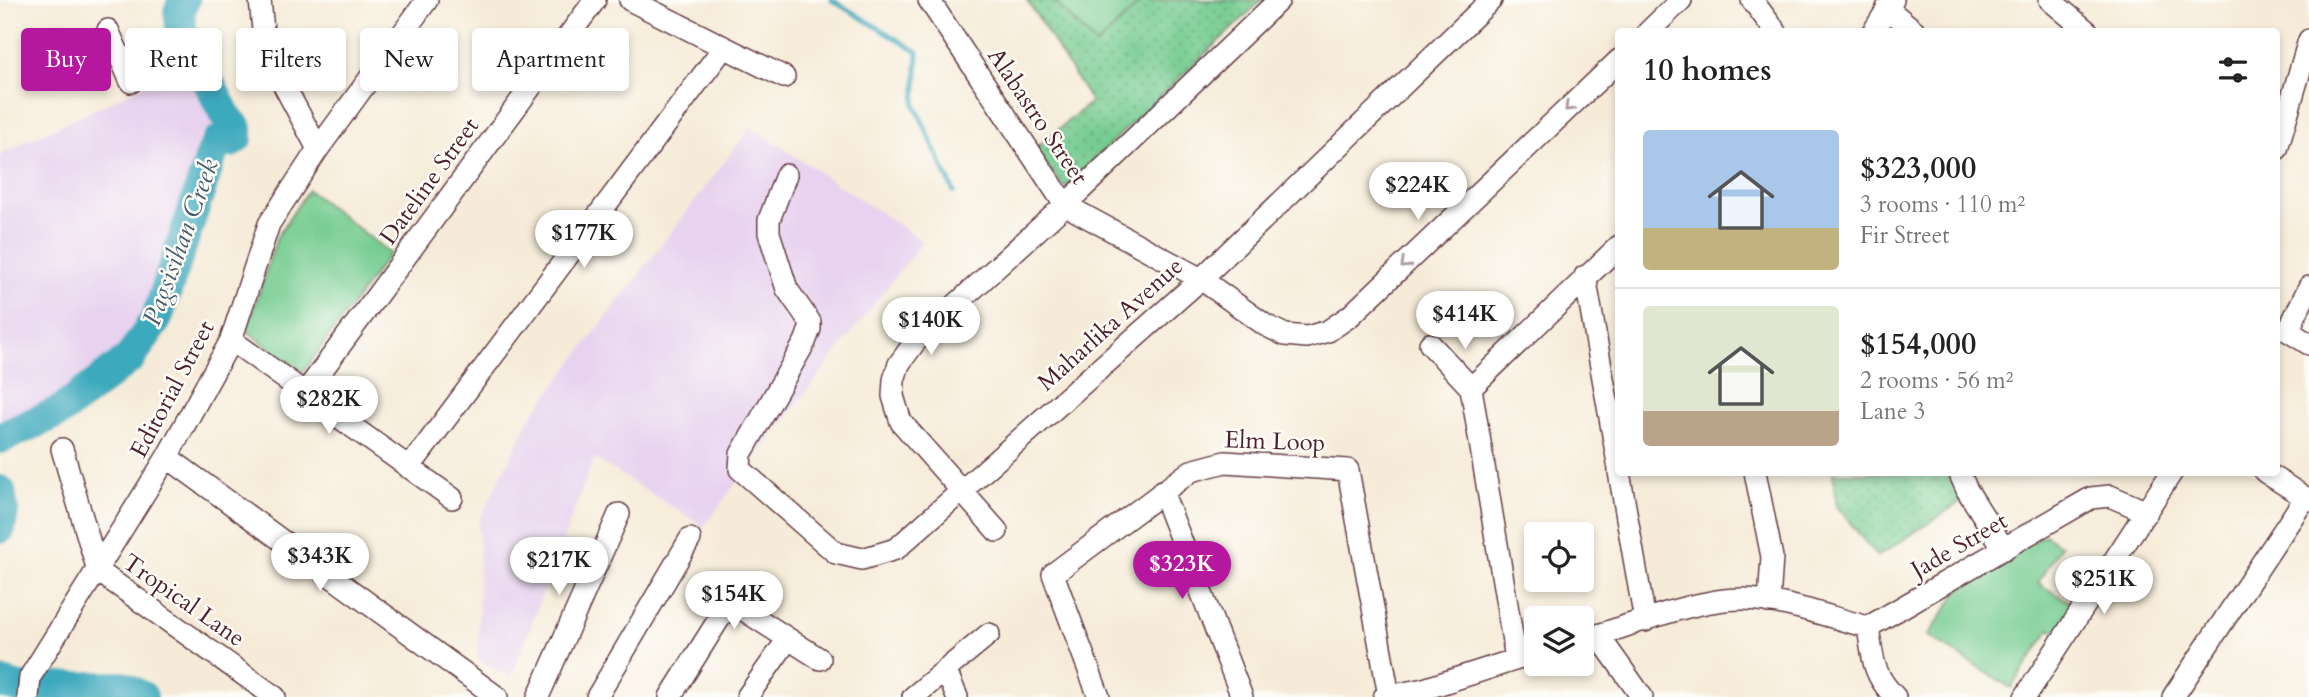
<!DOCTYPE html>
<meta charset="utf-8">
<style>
body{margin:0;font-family:Cardo,serif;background:#f2f2f2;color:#222;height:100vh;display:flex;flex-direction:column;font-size:26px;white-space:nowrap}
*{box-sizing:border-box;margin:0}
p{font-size:23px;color:#767676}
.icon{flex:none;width:38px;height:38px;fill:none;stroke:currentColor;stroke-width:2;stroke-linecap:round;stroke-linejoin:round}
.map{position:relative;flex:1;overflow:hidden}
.side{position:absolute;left:1615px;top:28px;width:665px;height:448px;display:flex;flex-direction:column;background:#fff;border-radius:7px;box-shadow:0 4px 10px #0003}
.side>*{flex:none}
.guide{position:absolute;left:21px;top:28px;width:665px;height:63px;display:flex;gap:14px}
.buttons{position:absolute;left:1524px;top:522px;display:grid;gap:14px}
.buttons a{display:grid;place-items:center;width:70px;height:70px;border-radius:7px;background:#fff;box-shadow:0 4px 10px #0003;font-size:35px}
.price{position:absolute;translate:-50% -60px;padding:0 16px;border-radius:24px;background:#fff;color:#222;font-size:23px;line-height:46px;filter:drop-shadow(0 2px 4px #0008)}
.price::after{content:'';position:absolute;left:50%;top:42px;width:21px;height:16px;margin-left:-10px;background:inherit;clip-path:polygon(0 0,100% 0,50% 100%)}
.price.current{background:#b5179e;color:#fff}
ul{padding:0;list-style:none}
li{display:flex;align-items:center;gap:21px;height:175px;padding:0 28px}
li+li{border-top:2px solid #e0e0e0}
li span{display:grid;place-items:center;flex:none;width:196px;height:140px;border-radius:7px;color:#555}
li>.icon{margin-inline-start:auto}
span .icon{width:84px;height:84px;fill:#fffc;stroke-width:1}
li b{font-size:30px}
h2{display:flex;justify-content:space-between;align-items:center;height:84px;padding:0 28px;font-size:30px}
.tag{padding:0 24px;border-radius:7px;background:#fff;box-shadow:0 4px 10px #0003;font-size:24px;line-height:63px}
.tag.current{background:#b5179e;color:#fff}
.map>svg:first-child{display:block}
.built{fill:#e7d2ef}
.grass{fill:url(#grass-dots);stroke:#60765e;stroke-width:2}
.park{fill:#76cc91;stroke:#60765e;stroke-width:2}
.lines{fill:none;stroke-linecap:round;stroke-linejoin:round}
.stream{stroke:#3da9bd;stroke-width:5}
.river{stroke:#3da9bd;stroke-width:32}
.minor-casing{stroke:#643e45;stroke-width:24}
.minor{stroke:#fff;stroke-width:21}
.oneway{stroke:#ae9aa0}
.labels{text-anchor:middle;stroke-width:5;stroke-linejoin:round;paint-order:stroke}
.street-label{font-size:24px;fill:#4a1f2b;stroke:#fdfcf7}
.water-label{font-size:26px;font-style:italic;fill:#445d6d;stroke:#fdfcf7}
</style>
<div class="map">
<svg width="2309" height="697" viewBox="0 0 2309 697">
<defs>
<pattern id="grass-dots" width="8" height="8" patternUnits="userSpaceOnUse" patternTransform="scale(1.75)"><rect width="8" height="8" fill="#76cc91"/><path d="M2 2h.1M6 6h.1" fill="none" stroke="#63a577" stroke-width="1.8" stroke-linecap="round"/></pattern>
</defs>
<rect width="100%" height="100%" fill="#fdfcf7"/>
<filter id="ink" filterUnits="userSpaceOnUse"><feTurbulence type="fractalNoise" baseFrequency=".0143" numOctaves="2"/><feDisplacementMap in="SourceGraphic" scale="14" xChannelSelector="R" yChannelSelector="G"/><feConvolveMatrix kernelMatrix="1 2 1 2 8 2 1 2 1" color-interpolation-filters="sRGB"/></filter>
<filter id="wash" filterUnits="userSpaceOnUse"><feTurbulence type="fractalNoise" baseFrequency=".00686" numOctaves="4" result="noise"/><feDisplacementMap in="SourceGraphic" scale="28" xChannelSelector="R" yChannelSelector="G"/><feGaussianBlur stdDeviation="1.57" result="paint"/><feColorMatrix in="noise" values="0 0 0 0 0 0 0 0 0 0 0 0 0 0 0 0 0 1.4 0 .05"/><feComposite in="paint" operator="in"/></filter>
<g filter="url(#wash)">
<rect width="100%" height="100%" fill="#f6ebd8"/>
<!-- built -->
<path class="built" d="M188,65L216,116L197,183L161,278L112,361L59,398L0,429V154Z
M751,127L923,241L748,467L704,527L594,458L511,677L478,660L479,521L530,418Z"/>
<!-- grass -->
<path class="grass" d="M1027,0H1262L1064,188L1035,149L1091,102Z
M1833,473H1960L1968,497L1877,557L1837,506Z"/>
<!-- park -->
<path class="park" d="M1053,0H1143L1097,45Z
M308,190L390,253L303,372L247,331L277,237Z
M2045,535L2061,546L2038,583L2076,606L2058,634L2050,629L2011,688L1928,636L1969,575Z"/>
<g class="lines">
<!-- stream -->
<path class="stream" d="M832,0L918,52L915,105L954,192"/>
<!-- river -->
<path class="river" d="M0,438L61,411L130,358L157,318L213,151L218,142H231L237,137V129L226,116L205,75L184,47L179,12L184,0
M0,491L3,511L0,528
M0,682L20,688L123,687L142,697"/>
</g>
</g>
<g filter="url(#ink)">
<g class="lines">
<defs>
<path id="minor" d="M260,0L265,50L318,149
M630,0L784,77
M929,0L1065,205L1201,279L1265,325L1285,335L1307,337L1328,331L1350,316L1619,60
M1752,0L1776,32
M2050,0L2088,32
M1887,8L1916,32
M108,30L131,82
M1648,32L1681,0
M1873,32L1893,0
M2277,149L2309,40
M786,175L769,220V233L787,289L810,322V329L805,342L741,454L740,469L836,553L862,559L896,549L1201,279L1491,0
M1585,276L1619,469
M2309,287L2288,331L2309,344
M231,340L452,498
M1430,344L1471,388L1516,659
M1471,388L1619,246
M305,393L595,0
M62,449L98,571L275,697
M167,457L497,697
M409,468L724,47
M1619,472L1645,621
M1755,472L1772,557L1769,602
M1959,472L1967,490L2004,549
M2265,472L2309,500
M1162,491L1242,697
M997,531L901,422L893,396L894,380L899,364L915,342L1065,205L1279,0
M1868,627L2091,498L2110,496L2147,512
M1868,627C1873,658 1872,674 1895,697
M1598,635L1642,697
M1582,640C1627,627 1697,598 1743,599C1785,600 1828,617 1868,627
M946,671L957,697
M28,697L30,677L167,457L231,340L269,224L318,149L427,0
M538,697L619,514
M597,697L690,539
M670,697L729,603L734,604L820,659
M747,697L788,639
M913,697L989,634
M1099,697L1053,574L1191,471L1225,462L1348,470L1389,696
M1384,697L1424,689L1536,653
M2025,697L2172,472
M2173,697L2305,498"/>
</defs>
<!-- minor casing -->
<use href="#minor" class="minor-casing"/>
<!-- minor -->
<use href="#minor" class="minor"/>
</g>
<!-- one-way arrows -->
<defs><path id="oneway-chevron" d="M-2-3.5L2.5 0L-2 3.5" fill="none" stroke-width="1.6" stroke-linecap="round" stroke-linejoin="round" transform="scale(1.75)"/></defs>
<g class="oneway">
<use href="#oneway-chevron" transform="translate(1569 107) rotate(136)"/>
<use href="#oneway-chevron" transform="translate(1405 264) rotate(136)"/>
</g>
</g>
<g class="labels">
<!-- street labels -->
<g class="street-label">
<text transform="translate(1038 116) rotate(56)" y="8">Alabastro Street</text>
<text transform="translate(429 181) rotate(-54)" y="8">Dateline Street</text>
<text transform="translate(1110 324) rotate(-42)" y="8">Maharlika Avenue</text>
<text transform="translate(172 389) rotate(-62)" y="8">Editorial Street</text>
<text transform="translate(1275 441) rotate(2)" y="8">Elm Loop</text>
<text transform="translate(1959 545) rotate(-30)" y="8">Jade Street</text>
<text transform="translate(184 600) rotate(35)" y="8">Tropical Lane</text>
</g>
<!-- water labels -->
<g class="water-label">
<text transform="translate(180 242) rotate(-70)" y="9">Pagsisihan Creek</text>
</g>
</g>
</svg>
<div class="buttons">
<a><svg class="icon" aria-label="locate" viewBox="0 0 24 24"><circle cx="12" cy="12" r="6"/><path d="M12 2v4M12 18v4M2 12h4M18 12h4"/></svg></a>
<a><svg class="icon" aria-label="layers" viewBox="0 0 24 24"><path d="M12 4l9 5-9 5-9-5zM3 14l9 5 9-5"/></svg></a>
</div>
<b class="price" style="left:1418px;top:222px">$224K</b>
<b class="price" style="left:584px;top:270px">$177K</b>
<b class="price" style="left:1465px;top:351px">$414K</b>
<b class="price" style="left:931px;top:357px">$140K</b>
<b class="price" style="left:329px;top:436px">$282K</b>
<b class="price" style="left:320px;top:593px">$343K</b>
<b class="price" style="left:559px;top:597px">$217K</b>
<b class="price current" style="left:1182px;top:601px">$323K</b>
<b class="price" style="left:2104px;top:616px">$251K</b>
<b class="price" style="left:734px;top:631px">$154K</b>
<div class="guide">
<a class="tag current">Buy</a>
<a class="tag">Rent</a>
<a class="tag">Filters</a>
<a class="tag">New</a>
<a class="tag">Apartment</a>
</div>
<section class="side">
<h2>10 homes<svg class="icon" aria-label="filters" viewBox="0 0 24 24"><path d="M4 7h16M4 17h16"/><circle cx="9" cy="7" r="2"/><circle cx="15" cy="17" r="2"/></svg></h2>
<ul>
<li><span style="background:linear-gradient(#a9c7e8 70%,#c2b280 0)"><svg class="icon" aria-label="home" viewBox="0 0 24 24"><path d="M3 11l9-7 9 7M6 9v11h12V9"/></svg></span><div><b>$323,000</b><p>3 rooms · 110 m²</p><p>Fir Street</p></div></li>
<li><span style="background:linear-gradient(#dfe7d0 75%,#b9a48a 0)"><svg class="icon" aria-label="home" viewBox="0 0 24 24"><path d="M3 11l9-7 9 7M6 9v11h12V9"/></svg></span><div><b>$154,000</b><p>2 rooms · 56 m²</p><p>Lane 3</p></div></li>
</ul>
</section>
</div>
